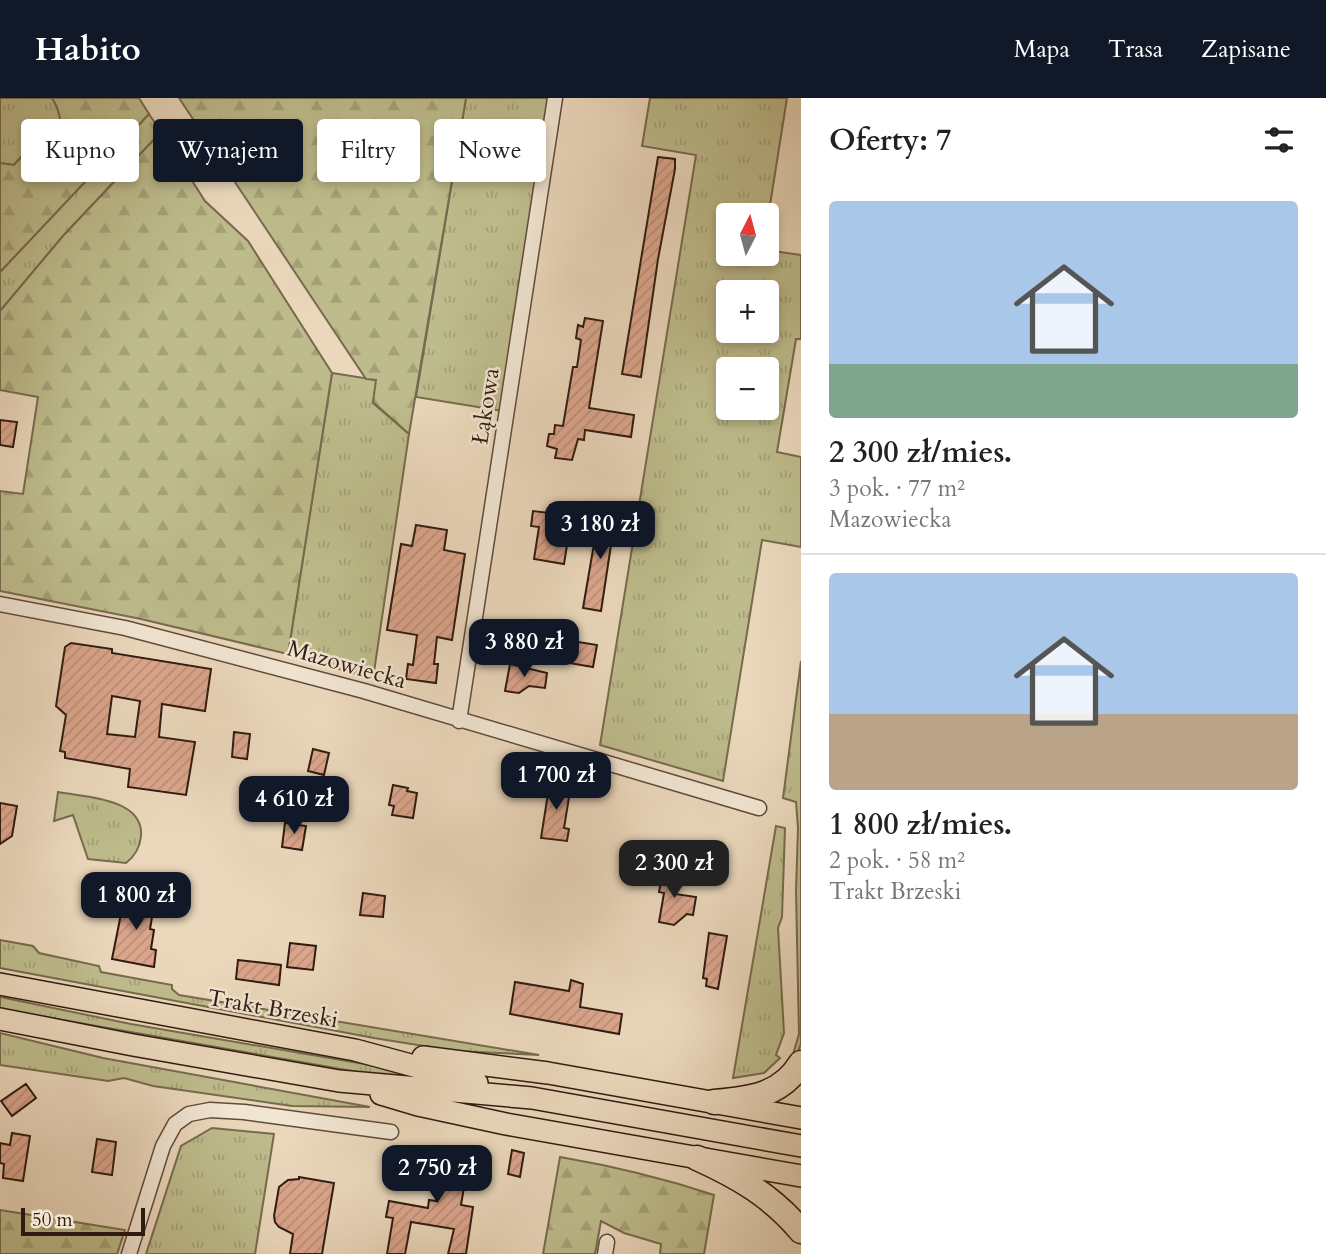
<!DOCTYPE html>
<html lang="pl">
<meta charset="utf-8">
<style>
body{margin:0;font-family:Cardo,serif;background:#f6f6f6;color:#222;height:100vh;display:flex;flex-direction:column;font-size:26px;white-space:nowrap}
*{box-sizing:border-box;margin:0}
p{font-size:23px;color:#767676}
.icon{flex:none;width:38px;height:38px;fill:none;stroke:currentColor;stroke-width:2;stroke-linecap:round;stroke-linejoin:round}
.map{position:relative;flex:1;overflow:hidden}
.details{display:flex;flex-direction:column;background:#fff;width:525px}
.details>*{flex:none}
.top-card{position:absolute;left:21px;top:21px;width:665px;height:63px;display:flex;gap:14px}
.needle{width:46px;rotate:6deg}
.controls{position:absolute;left:716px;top:105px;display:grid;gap:14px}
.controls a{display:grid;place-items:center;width:63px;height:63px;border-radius:7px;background:#fff;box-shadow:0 4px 10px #0003;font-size:35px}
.scale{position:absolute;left:21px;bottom:18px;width:124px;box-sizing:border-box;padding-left:7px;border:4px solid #301a11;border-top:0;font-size:19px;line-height:24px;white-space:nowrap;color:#301a11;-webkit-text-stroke:5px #f2e6d3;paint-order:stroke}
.price{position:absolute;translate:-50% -60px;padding:0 16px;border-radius:14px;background:#111827;color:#fff;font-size:23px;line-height:46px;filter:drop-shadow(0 2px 4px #0008)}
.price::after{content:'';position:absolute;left:50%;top:42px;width:21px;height:16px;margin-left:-10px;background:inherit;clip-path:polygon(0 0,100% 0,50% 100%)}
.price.selected{background:#222;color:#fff}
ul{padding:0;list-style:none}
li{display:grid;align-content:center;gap:14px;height:371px;padding:0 28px}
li+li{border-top:2px solid #e0e0e0}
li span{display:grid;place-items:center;height:217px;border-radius:7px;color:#555}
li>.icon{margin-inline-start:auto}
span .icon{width:126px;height:126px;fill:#fffc;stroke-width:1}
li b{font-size:30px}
h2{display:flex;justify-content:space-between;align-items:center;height:84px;padding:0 28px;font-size:30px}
.chip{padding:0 24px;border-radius:7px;background:#fff;box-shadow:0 4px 10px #0003;font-size:24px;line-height:63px}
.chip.selected{background:#111827;color:#fff}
header{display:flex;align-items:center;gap:42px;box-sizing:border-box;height:98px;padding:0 35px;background:#111827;color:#fff}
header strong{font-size:33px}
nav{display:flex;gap:38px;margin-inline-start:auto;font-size:24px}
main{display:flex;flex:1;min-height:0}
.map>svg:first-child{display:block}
.grass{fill:url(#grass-tufts);stroke:#776b4e;stroke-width:2;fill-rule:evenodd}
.forest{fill:url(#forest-firs);stroke:#776b4e;stroke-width:2}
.building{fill:url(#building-hatch);stroke:#301a11;stroke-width:2;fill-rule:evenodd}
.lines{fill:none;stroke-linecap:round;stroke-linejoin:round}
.minor-casing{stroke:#5f4a3c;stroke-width:17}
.primary-casing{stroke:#301a11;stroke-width:24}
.motorway-casing{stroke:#301a11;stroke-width:27}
.minor{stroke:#f2e6d3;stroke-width:14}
.primary{stroke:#ebd8bc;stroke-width:21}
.motorway{stroke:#ebd8bc;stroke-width:24}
.labels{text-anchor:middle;stroke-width:5;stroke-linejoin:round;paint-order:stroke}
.street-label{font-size:23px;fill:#301a11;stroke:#f2e6d3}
</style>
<header>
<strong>Habito</strong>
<nav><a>Mapa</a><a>Trasa</a><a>Zapisane</a></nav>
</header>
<main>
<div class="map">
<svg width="801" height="1156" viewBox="0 0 801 1156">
<defs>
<pattern id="grass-tufts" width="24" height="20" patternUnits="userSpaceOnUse" patternTransform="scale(1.75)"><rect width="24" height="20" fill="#bebc8c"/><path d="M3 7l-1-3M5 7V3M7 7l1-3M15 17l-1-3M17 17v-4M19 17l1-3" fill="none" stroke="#a4a178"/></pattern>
<pattern id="forest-firs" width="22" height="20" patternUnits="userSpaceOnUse" patternTransform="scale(1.75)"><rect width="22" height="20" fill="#bebc8c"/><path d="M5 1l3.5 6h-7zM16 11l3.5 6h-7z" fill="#a4a178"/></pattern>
<pattern id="building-hatch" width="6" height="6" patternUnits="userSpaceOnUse" patternTransform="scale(1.75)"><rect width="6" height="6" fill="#dca68d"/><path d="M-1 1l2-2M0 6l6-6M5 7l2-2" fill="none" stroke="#bd8e79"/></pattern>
</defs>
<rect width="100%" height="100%" fill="#ebd8bc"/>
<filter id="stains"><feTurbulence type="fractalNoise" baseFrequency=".00286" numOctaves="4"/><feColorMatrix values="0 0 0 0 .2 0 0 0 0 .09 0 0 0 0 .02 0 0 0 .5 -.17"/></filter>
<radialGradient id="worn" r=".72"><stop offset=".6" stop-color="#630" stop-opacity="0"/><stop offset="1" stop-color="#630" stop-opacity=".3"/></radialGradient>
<!-- grass -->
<path class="grass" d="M0,0H52L57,9L62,25L51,26L14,67L0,65Z
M466,0H553L503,313L416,299Z
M650,0H787L767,126L766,117H728V156H766L767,152L801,157V241H796L777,354L801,359V449L762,442L723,683L600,647L696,57L642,48ZM728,194H766V233H728ZM728,271H766V310H728Z
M149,16L161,34L63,138L0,213V174Z
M332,275L377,282L373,305L409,336L373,581L288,556Z
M801,563V945L797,957L791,963L799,936L796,793L798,730L796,704L783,700Z
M58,694C84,699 144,700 141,738C140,750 135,758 126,765L88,761L73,717L54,723Z
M776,728L785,730L782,819L778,830L784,935L776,957L780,960L764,975L733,980Z
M0,842L33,848L39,855L99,868L101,874L172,887V891L179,897L539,957L455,953L374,940L0,870Z
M0,899L131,926L376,968L446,985L375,977L0,911Z
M0,935L103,960L370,1009L292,1008L153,988L124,980L108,983L0,967Z
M212,1030L274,1036L255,1156H146L181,1048Z"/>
<!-- forest -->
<path class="forest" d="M52,0H139L149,16L0,174V65L14,67L51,26L61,24L57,9Z
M179,0H466L409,336L373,304L376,282L366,281Z
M161,34L205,103L248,143L332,275L288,556L141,521L0,493V393L23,396L38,299L0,292V213L63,138Z
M560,1059C613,1068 663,1080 714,1097L704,1156H660L661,1146L624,1135L601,1123L595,1156H543Z
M0,1112L125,1132L117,1156H0Z"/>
<!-- building -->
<path class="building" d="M658,59L675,61V71L658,161L641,279L622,276Z
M585,220L603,223L589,310L634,317L631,339L585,332L584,342L578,341L572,362L555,360L557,351L547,348L549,336H554L555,327L563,328L573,269H577L581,242L576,240L578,227L583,229Z
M0,322L17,324L13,349L0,347Z
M550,407L573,410L564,466L534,461L539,429L531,428L533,413L549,415Z
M600,411L616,414L601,513L583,510Z
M416,427L447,432L444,452L465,456L452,542L437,539L434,566H438L436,585L406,581L408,566L413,567L417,537L387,532L401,446L412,448Z
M572,543L597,547L593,569L569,565Z
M71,545L112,551V555L211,571L205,613L162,606L159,639L195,644L186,697L128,689L130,671L65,660V654L60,653L66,617L56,608L65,549ZM112,598L140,603L135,639L107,636Z
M510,566L547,575L545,590L529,588L519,595L505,593Z
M234,634L250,636L247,661L232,659Z
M313,651L329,655L324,677L308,673Z
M550,683L571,687L564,730L569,731L567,743L541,740Z
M393,687L408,690L407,693L417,695L413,720L392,717L394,708L389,707Z
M0,705L17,708L12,738L0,746Z
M285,725L306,728L302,752L282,749Z
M663,772L679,775L675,796L696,799L693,817L687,816L674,827L659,824L664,795L659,794Z
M363,795L385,798L383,819L360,817Z
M125,796L155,802L150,831L154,832L151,851L156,852L154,869L112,861Z
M709,835L727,838L718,891L706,888L707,881L703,880Z
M290,845L316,848L313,872L287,869Z
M238,862L281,867L279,887L236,881Z
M571,882L583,886L580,909L622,916L619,936L510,916L515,884L569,893Z
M26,986L36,1000L12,1018L1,1003Z
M12,1035L30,1038L23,1083L3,1080L4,1066L0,1065V1045L10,1047Z
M97,1041L116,1044L112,1077L92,1074Z
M436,1048L470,1054L461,1107L473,1109L466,1156H448L454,1131L411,1124L405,1156H387L393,1120L386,1119L389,1103L428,1110L429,1102L436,1103L440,1067L431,1066L433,1052L436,1053Z
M512,1052L524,1055L520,1079L508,1076Z
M299,1079L334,1085L322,1156H290L293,1136L279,1129L275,1124L274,1118L279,1089L288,1082L299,1081Z"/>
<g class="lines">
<defs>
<path id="minor" d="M0,506L125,530L364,593L759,710
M459,623L555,0
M129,1156L163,1048L175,1026L189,1016L210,1012L244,1014L391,1034
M605,1156L607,1144"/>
<path id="primary" d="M0,886L355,952L477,985
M0,921L133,947L339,983L532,1000L801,1048
M423,959L548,975L801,1020
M381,996L418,1007L506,1026L801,1078"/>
<path id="motorway" d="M714,1004C749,1001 781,998 801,965
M697,1060C737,1078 772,1098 801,1133"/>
</defs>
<!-- minor casing -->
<use href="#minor" class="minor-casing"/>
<!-- primary casing -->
<use href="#primary" class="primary-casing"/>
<!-- motorway casing -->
<use href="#motorway" class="motorway-casing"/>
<!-- minor -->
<use href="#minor" class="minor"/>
<!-- primary -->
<use href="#primary" class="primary"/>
<!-- motorway -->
<use href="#motorway" class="motorway"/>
</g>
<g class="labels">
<!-- street labels -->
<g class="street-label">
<text transform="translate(485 308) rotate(-81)" y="8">Łąkowa</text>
<text transform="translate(347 566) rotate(16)" y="8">Mazowiecka</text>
<text transform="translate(273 910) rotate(10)" y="8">Trakt Brzeski</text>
</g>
</g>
<rect width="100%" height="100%" filter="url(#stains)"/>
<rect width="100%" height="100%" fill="url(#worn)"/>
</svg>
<div class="controls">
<a><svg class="needle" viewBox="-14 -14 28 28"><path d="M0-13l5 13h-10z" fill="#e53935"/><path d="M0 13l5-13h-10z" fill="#767676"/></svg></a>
<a>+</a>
<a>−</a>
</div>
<div class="scale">50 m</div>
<b class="price" style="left:600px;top:463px">3 180 zł</b>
<b class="price" style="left:524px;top:581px">3 880 zł</b>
<b class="price" style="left:556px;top:714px">1 700 zł</b>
<b class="price" style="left:294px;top:738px">4 610 zł</b>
<b class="price selected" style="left:674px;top:802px">2 300 zł</b>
<b class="price" style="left:136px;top:834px">1 800 zł</b>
<b class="price" style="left:437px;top:1107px">2 750 zł</b>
<div class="top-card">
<a class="chip">Kupno</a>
<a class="chip selected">Wynajem</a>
<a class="chip">Filtry</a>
<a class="chip">Nowe</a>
</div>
</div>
<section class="details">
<h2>Oferty: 7<svg class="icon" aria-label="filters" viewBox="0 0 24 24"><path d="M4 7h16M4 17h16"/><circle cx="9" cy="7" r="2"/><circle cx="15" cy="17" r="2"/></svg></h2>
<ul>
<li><span style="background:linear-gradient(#a9c7e8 75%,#7fa58c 0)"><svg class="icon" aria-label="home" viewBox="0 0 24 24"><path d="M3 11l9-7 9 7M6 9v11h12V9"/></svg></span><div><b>2 300 zł/mies.</b><p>3 pok. · 77 m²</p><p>Mazowiecka</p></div></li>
<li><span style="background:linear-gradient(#a9c7e8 65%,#b9a48a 0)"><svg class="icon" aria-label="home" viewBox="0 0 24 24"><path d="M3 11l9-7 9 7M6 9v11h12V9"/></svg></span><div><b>1 800 zł/mies.</b><p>2 pok. · 58 m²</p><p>Trakt Brzeski</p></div></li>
</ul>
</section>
</main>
